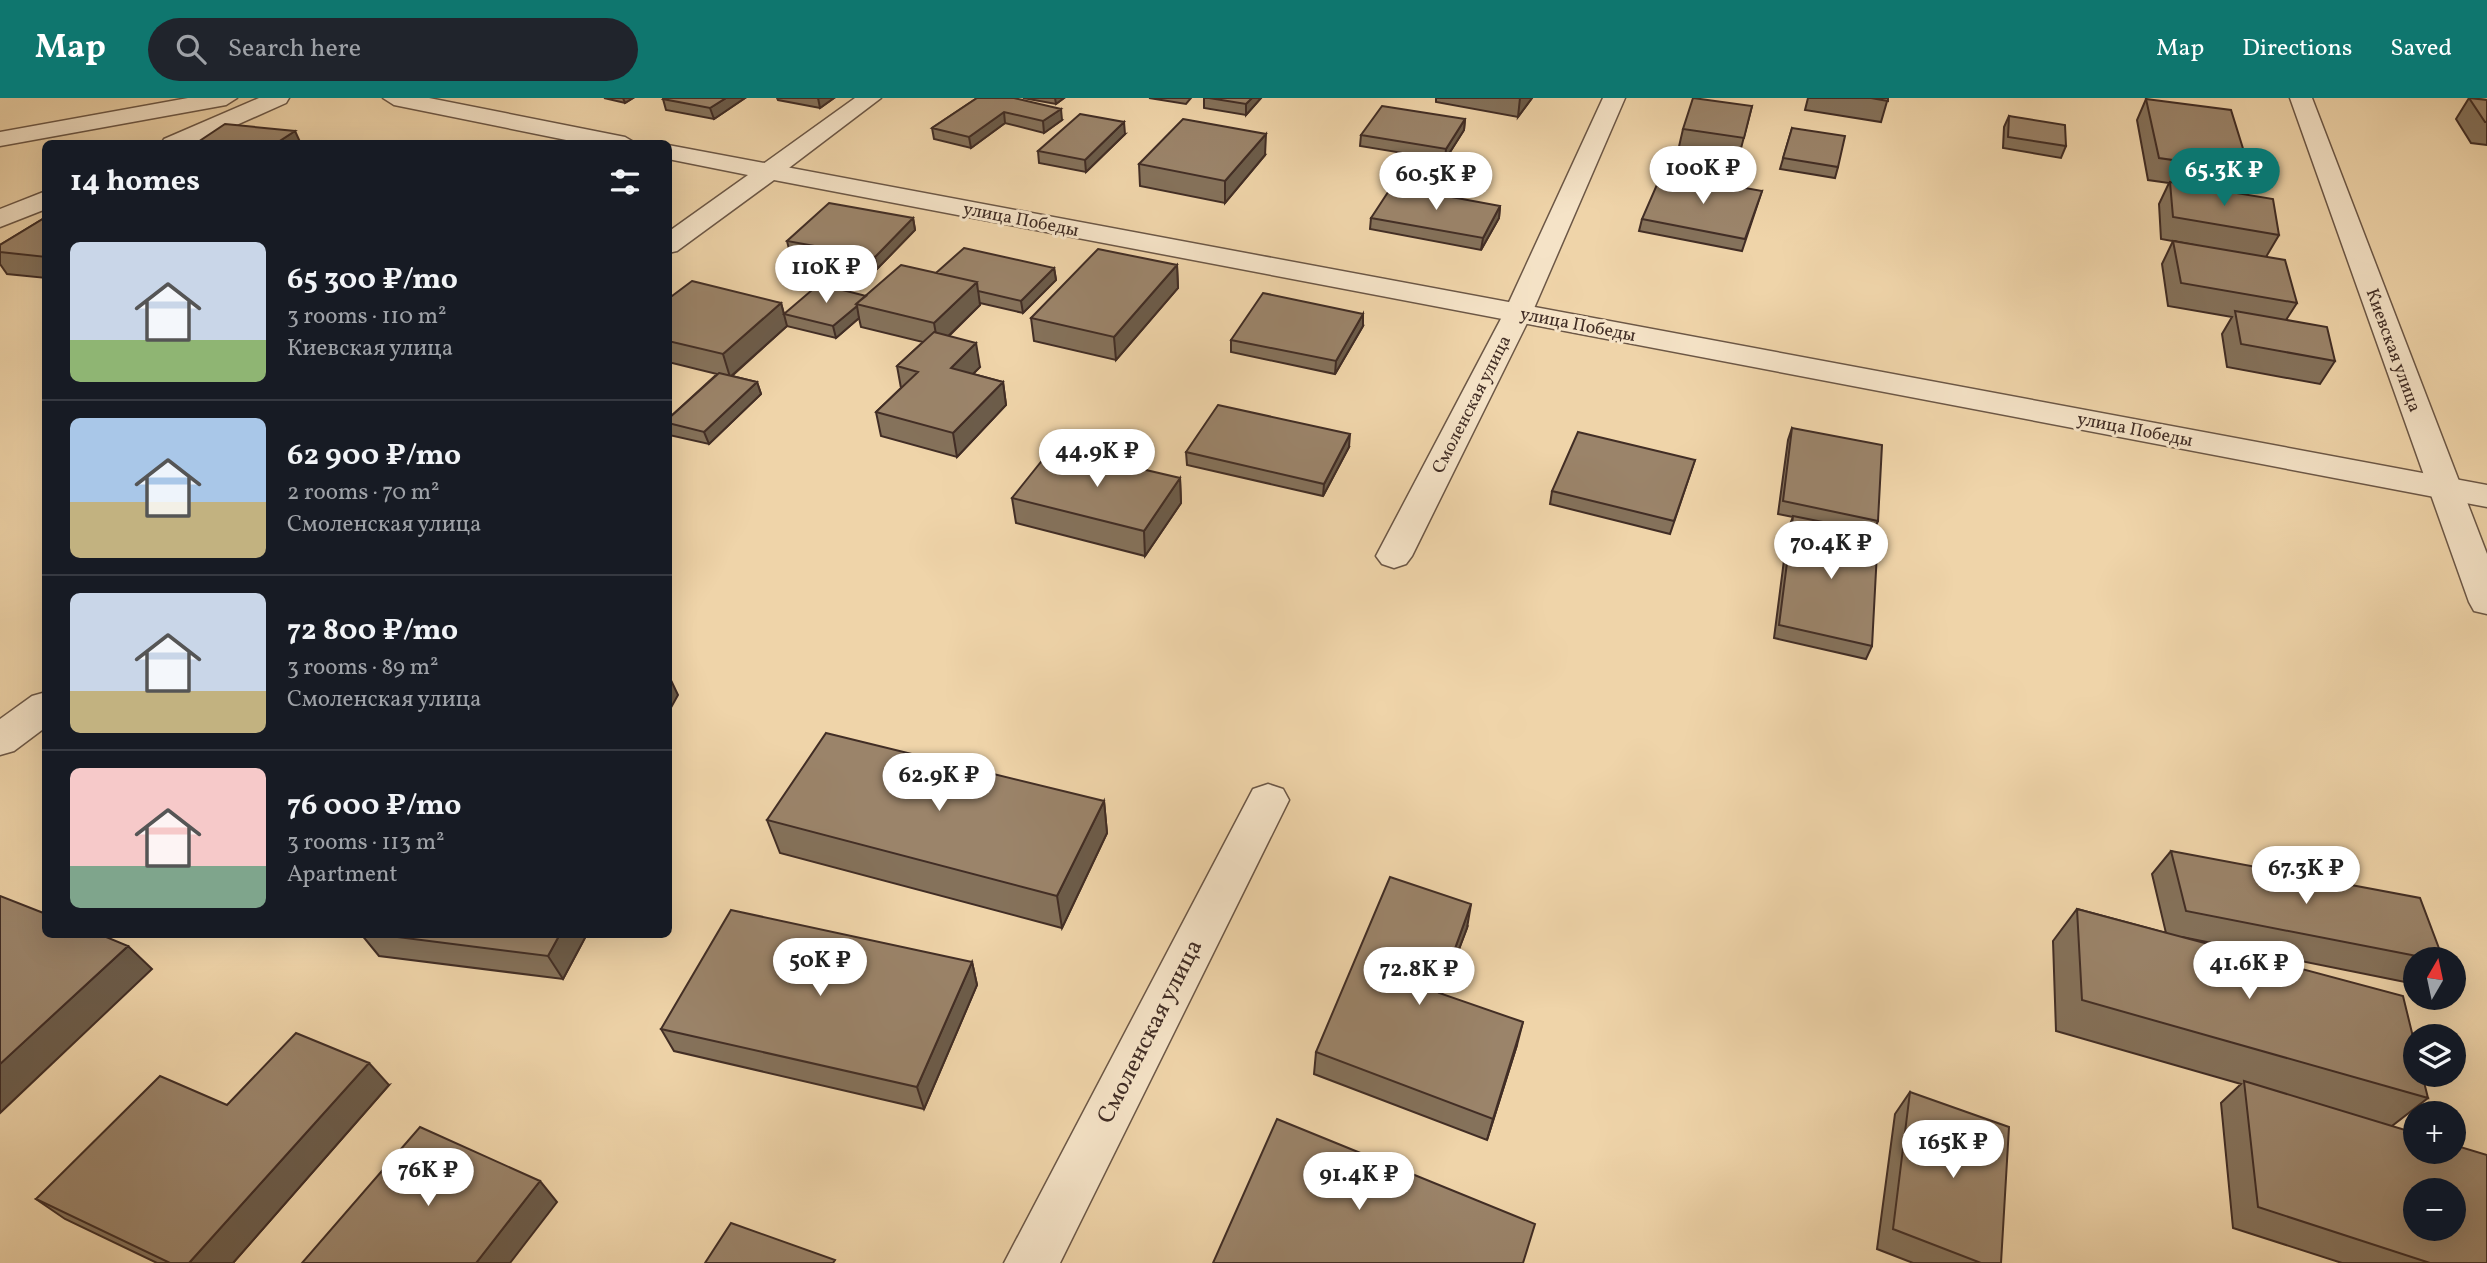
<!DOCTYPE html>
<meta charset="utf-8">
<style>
body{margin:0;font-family:Vollkorn,serif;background:#20242c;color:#f1f3f6;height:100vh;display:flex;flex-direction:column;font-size:26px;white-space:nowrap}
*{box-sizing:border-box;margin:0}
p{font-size:23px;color:#9ea1a6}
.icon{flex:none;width:38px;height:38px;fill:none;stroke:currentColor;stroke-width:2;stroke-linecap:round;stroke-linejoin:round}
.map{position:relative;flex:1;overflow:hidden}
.sheet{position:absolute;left:42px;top:42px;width:630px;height:798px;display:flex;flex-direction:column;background:#171b24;border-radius:10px;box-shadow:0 7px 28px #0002}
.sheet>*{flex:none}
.needle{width:46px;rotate:9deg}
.buttons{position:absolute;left:2403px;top:849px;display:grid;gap:14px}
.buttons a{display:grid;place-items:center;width:63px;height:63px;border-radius:50%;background:#171b24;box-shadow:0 7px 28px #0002;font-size:35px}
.price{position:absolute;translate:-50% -60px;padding:0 16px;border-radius:24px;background:#fff;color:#222;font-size:23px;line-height:46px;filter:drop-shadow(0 2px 4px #0008)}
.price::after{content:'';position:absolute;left:50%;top:42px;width:21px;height:16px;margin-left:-10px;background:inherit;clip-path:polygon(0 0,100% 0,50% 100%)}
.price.current{background:#0f766e;color:#fff}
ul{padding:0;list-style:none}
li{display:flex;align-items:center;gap:21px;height:175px;padding:0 28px}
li+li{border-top:2px solid #363941}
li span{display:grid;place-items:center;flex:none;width:196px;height:140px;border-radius:10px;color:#555}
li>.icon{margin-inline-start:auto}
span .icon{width:84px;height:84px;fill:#fffc;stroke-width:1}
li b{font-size:30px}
h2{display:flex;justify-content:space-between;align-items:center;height:84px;padding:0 28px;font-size:30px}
header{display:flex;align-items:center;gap:42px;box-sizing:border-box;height:98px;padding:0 35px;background:#0f766e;color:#fff}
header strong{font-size:33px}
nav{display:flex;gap:38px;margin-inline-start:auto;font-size:24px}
.search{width:490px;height:63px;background:#20242c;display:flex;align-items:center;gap:18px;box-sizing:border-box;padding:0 24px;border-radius:38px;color:#9ea1a6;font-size:26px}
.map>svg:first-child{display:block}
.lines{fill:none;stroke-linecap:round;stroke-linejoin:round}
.minor-casing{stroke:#6c5746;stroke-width:3}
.tertiary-casing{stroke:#6c5746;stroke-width:3}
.minor{fill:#f5e3c7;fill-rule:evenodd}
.tertiary{fill:#f5e3c7;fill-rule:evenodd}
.wall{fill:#85725b;stroke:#412d25;stroke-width:2}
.shaded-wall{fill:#6c5c4a;stroke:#412d25;stroke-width:2}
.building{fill:#9b846a;stroke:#412d25;stroke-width:2;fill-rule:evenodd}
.labels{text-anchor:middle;stroke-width:6;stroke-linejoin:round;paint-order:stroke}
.far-street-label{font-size:18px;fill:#412d25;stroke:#f5e3c7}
.near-street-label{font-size:24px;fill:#412d25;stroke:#f5e3c7}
</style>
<header>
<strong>Map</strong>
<div class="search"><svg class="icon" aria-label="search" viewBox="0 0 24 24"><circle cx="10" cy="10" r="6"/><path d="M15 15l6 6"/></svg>Search here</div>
<nav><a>Map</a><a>Directions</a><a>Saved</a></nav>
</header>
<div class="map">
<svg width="2487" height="1165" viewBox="0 0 2487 1165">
<rect width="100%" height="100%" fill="#efd4a9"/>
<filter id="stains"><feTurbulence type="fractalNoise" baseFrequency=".00286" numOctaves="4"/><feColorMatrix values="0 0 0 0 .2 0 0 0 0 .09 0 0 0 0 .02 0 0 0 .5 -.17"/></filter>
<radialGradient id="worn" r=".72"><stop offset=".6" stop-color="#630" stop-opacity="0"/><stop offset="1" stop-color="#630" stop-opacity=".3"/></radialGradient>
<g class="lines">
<defs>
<path id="minor" d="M188,0H237L226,7L0,48V34Z
M259,0H289L286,5L194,46H161L164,41Z
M855,0H881L777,79H759L756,74L759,69Z
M1603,0H1625L1532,215L1412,458L1406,466L1394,470L1382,466L1376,458L1504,215Z
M2290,0H2312L2487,456V516L2474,513L2469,504Z
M46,93V111L0,129V111Z
M1268,686L1283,691L1289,702L1060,1165H1004L1253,691Z"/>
<path id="tertiary" d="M383,0H429L625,39L637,46H586L394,7Z
M668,47L2487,387V409L774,82L677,153L668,155V134L748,77L668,61Z
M46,594V629L14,653L0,657V621L32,598Z"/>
</defs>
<!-- minor casing -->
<use href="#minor" class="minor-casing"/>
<!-- tertiary casing -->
<use href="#tertiary" class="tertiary-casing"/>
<!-- minor -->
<use href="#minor" class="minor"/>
<!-- tertiary -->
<use href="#tertiary" class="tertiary"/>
</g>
<!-- wall -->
<path class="wall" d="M604,0H633L625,5Z
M664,0H745L714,21L666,12L663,1Z
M777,0H834L820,10L778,2Z
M977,0L1062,22L1044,35L1005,25L971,50L934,41L932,30Z
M1023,0H1064L1056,6Z
M1149,0H1191L1186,6Z
M1204,0H1261L1246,17L1204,10Z
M1436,0H1532L1518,19L1436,4Z
M1808,0H1888L1881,24L1805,12Z
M2469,0L2487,2V47L2471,45L2456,21Z
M2146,1L2250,73L2238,95L2206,90L2279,137L2266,159L2297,205L2286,222L2335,263L2320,286L2227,269L2222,236L2232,219L2168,208L2162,166L2173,143L2194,147L2161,141L2159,106L2169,85L2148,82L2137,22Z
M1752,8L1738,62L1678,53L1683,31Z
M2009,18L2066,48L2061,60L2003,50L2004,29Z
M1465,21L1464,32L1445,62L1360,48L1361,37Z
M1792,30L1838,69L1835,80L1780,71Z
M1125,36L1086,74L1039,65L1038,53Z
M1265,57L1225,105L1140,88L1139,66Z
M1762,93L1742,153L1639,133L1642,121Z
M1500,108L1499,120L1481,152L1370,131L1371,120Z
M46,119V180L7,176L0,166V147Z
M913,120L915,132L877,171L790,155L787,143Z
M1177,167L1178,190L1116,262L1034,243L1031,220Z
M1054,170L1056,182L1023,215L980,205V207L949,238L980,269L973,276L1003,284L1006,307L957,359L881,338L876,314L901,290L897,268L923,244L861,229L859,220L836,240L787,228L732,278L757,284L761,296L709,346L669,337L668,321L717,276L668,264V201L781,205L784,216L866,198L936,175Z
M1363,228L1335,276L1231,254V242Z
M1792,330L1878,423L1873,434L1872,548L1866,561L1774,540L1788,431L1793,419L1778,416L1788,342Z
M1349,349L1323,398L1187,367L1186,354Z
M1695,362L1670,436L1550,406L1552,393Z
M1180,380L1181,405L1145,458L1016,425L1012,400Z
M1104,703L1107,735L1062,830L780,755L767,722Z
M2171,753L2443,861H2415V886L2182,839L2428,1000L2392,1028L2487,1165H2342L2233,1130L2221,1005L2241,986L2056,933L2053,843L2077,811L2166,835L2152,776Z
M1467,830L1442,896L1517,947L1487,1042L1314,976L1316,954Z
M361,836H587L563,881L379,858Z
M972,864L977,887L924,1011L674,953L661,931Z
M389,987L233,1165H157L65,1121L36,1101Z
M1910,994L2001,1165H1913L1877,1151L1895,1016Z"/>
<!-- shaded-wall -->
<path class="shaded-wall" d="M623,0H633L625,5Z
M726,0H745L714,21L710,10Z
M818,0H834L820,10Z
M1055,0H1064L1056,6Z
M1252,0H1261L1246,17V6Z
M1520,0H1532L1518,19Z
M1061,11L1062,22L1044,35L1043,23Z
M1004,14L1005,25L971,50L969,39Z
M1465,21L1464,32L1445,62L1446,51Z
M1124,24L1125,36L1086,74L1085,62Z
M295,33L301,46H275Z
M1266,36L1265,57L1225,105V83Z
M1500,108L1499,120L1481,152L1483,140Z
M913,120L915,132L877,171L875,159Z
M1177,167L1178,190L1116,262L1114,239Z
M1054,170L1056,182L1023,215L1021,203Z
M977,184L980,207L938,248L934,225Z
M781,205L787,228L730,279L723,256Z
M857,208L859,220L836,240L833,228Z
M1363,216V228L1335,276L1336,263Z
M976,245L980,269L955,294L951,270Z
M757,284L761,296L709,346L704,334Z
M1003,284L1006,307L957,359L953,335Z
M1350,336L1349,349L1323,398L1324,386Z
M1180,380L1181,405L1145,458L1144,433Z
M668,576L678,597L668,615Z
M1104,703L1107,735L1062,830L1057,798Z
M1471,806L1467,830L1434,917L1439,895Z
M560,836H587L563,881L548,858Z
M128,848L152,871L0,1015V966Z
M972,864L977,887L924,1011L917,989Z
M1523,924L1517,947L1487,1042L1493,1021Z
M369,965L389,987L233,1165H189Z
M540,1083L557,1104L510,1165H476Z"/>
<!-- building -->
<path class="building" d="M664,0H726L710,10L663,1Z
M977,0H1014L1061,11L1043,23L1004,14L969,39L932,30Z
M1209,0H1252L1246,6Z
M1693,0L1752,8L1744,40L1683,31Z
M1871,0H1888V3Z
M2469,0L2487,2V24H2485Z
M2146,1L2231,12L2250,73L2159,60Z
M1382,8L1465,21L1446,51L1361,37Z
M1080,16L1124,24L1085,62L1038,53Z
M2009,18L2065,27L2066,48L2008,39Z
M1183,21L1266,36L1225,83L1139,66Z
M225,26L295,33L275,46H195Z
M1792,30L1845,38L1838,69L1783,60Z
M1662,75L1762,93L1745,141L1642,121Z
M2170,84L2273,101L2279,137L2173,119Z
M1392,88L1500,108L1483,140L1371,120Z
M829,105L913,120L875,159L787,143Z
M46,119V159L0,154V147Z
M2173,143L2285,162L2297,205L2181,185Z
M964,150L1054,170L1021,203L978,193L977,184L936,175Z
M1098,151L1177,167L1114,239L1031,220Z
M901,167L977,184L934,225L856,206Z
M692,183L781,205L723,256L668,243V201Z
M819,186L866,198L856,206L857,208L833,228L784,216Z
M1263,195L1363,216L1336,263L1231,242Z
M2235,213L2327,229L2335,263L2241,246Z
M934,234L976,245L951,270L1003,284L953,335L876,314L918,274L897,268Z
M719,275L757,284L704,334L668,325V321Z
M1218,307L1350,336L1324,386L1186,354Z
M1792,330L1882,347L1878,423L1783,403Z
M1578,334L1695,362L1674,423L1552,393Z
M1052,350L1180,380L1144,433L1012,400Z
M1793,418L1878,435L1872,548L1779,527Z
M826,635L1104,703L1057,798L767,722Z
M2171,753L2420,800L2443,861H2432L2186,813Z
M1390,779L1471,806L1439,895L1523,924L1493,1021L1316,954Z
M0,798L46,816V836H99L128,848L0,966Z
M2077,811L2403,898L2415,947V976H2422L2428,1000L2082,902Z
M731,812L972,864L917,989L661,931Z
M374,836H560L548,858Z
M296,935L369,965L189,1165H170L36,1101L160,978L227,1007Z
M2244,983L2415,1035V1054H2454V1047L2487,1057V1165H2430L2258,1109ZM2415,1092H2454V1130H2415Z
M1910,994L2009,1029L2001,1165H1981L1893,1131Z
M1277,1021L1535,1126L1523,1165H1213Z
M420,1029L540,1083L476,1165H302Z
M731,1125L835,1162L833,1165H705Z"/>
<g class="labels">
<!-- far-street labels -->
<g class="far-street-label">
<text transform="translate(1021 121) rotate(11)" y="6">улица Победы</text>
<text transform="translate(1578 226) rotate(11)" y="6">улица Победы</text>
<text transform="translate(2394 252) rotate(70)" y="6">Киевская улица</text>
<text transform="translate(1471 306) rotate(-63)" y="6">Смоленская улица</text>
<text transform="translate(2135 331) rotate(11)" y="6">улица Победы</text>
</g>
<!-- near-street labels -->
<g class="near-street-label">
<text transform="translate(1149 933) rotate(-63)" y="8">Смоленская улица</text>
</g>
</g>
<rect width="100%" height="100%" filter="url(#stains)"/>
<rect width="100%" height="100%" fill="url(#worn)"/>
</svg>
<div class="buttons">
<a><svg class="needle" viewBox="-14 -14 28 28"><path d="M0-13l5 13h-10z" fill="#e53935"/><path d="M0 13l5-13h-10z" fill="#9ea1a6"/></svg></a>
<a><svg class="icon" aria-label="layers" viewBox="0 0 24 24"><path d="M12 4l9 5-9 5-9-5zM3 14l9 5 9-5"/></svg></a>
<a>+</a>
<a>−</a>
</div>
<b class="price" style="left:1703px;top:108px">100K ₽</b>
<b class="price current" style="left:2224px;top:110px">65.3K ₽</b>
<b class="price" style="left:1436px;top:114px">60.5K ₽</b>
<b class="price" style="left:826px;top:207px">110K ₽</b>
<b class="price" style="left:1097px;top:391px">44.9K ₽</b>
<b class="price" style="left:1831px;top:483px">70.4K ₽</b>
<b class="price" style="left:939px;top:715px">62.9K ₽</b>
<b class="price" style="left:2306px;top:808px">67.3K ₽</b>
<b class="price" style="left:820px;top:900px">50K ₽</b>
<b class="price" style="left:2249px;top:903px">41.6K ₽</b>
<b class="price" style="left:1419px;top:909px">72.8K ₽</b>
<b class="price" style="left:1953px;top:1082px">165K ₽</b>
<b class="price" style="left:428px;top:1110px">76K ₽</b>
<b class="price" style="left:1359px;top:1114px">91.4K ₽</b>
<section class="sheet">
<h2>14 homes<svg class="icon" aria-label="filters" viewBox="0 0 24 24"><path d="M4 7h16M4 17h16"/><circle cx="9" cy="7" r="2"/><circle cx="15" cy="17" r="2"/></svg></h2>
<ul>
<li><span style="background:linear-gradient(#c9d6e8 70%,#8fb573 0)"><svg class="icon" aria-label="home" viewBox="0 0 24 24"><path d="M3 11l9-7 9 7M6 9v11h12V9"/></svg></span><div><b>65 300 ₽/mo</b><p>3 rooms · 110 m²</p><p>Киевская улица</p></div></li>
<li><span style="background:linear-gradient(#a9c7e8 60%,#c2b280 0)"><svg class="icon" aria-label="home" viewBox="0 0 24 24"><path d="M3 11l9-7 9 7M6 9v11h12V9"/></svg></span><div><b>62 900 ₽/mo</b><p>2 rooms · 70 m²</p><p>Смоленская улица</p></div></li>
<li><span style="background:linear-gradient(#c9d6e8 70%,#c2b280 0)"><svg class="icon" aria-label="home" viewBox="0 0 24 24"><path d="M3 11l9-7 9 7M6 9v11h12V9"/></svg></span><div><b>72 800 ₽/mo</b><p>3 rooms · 89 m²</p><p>Смоленская улица</p></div></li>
<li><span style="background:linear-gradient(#f6c9c9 70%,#7fa58c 0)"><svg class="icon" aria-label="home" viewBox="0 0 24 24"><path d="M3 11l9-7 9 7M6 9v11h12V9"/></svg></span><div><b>76 000 ₽/mo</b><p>3 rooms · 113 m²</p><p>Apartment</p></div></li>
</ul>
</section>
</div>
